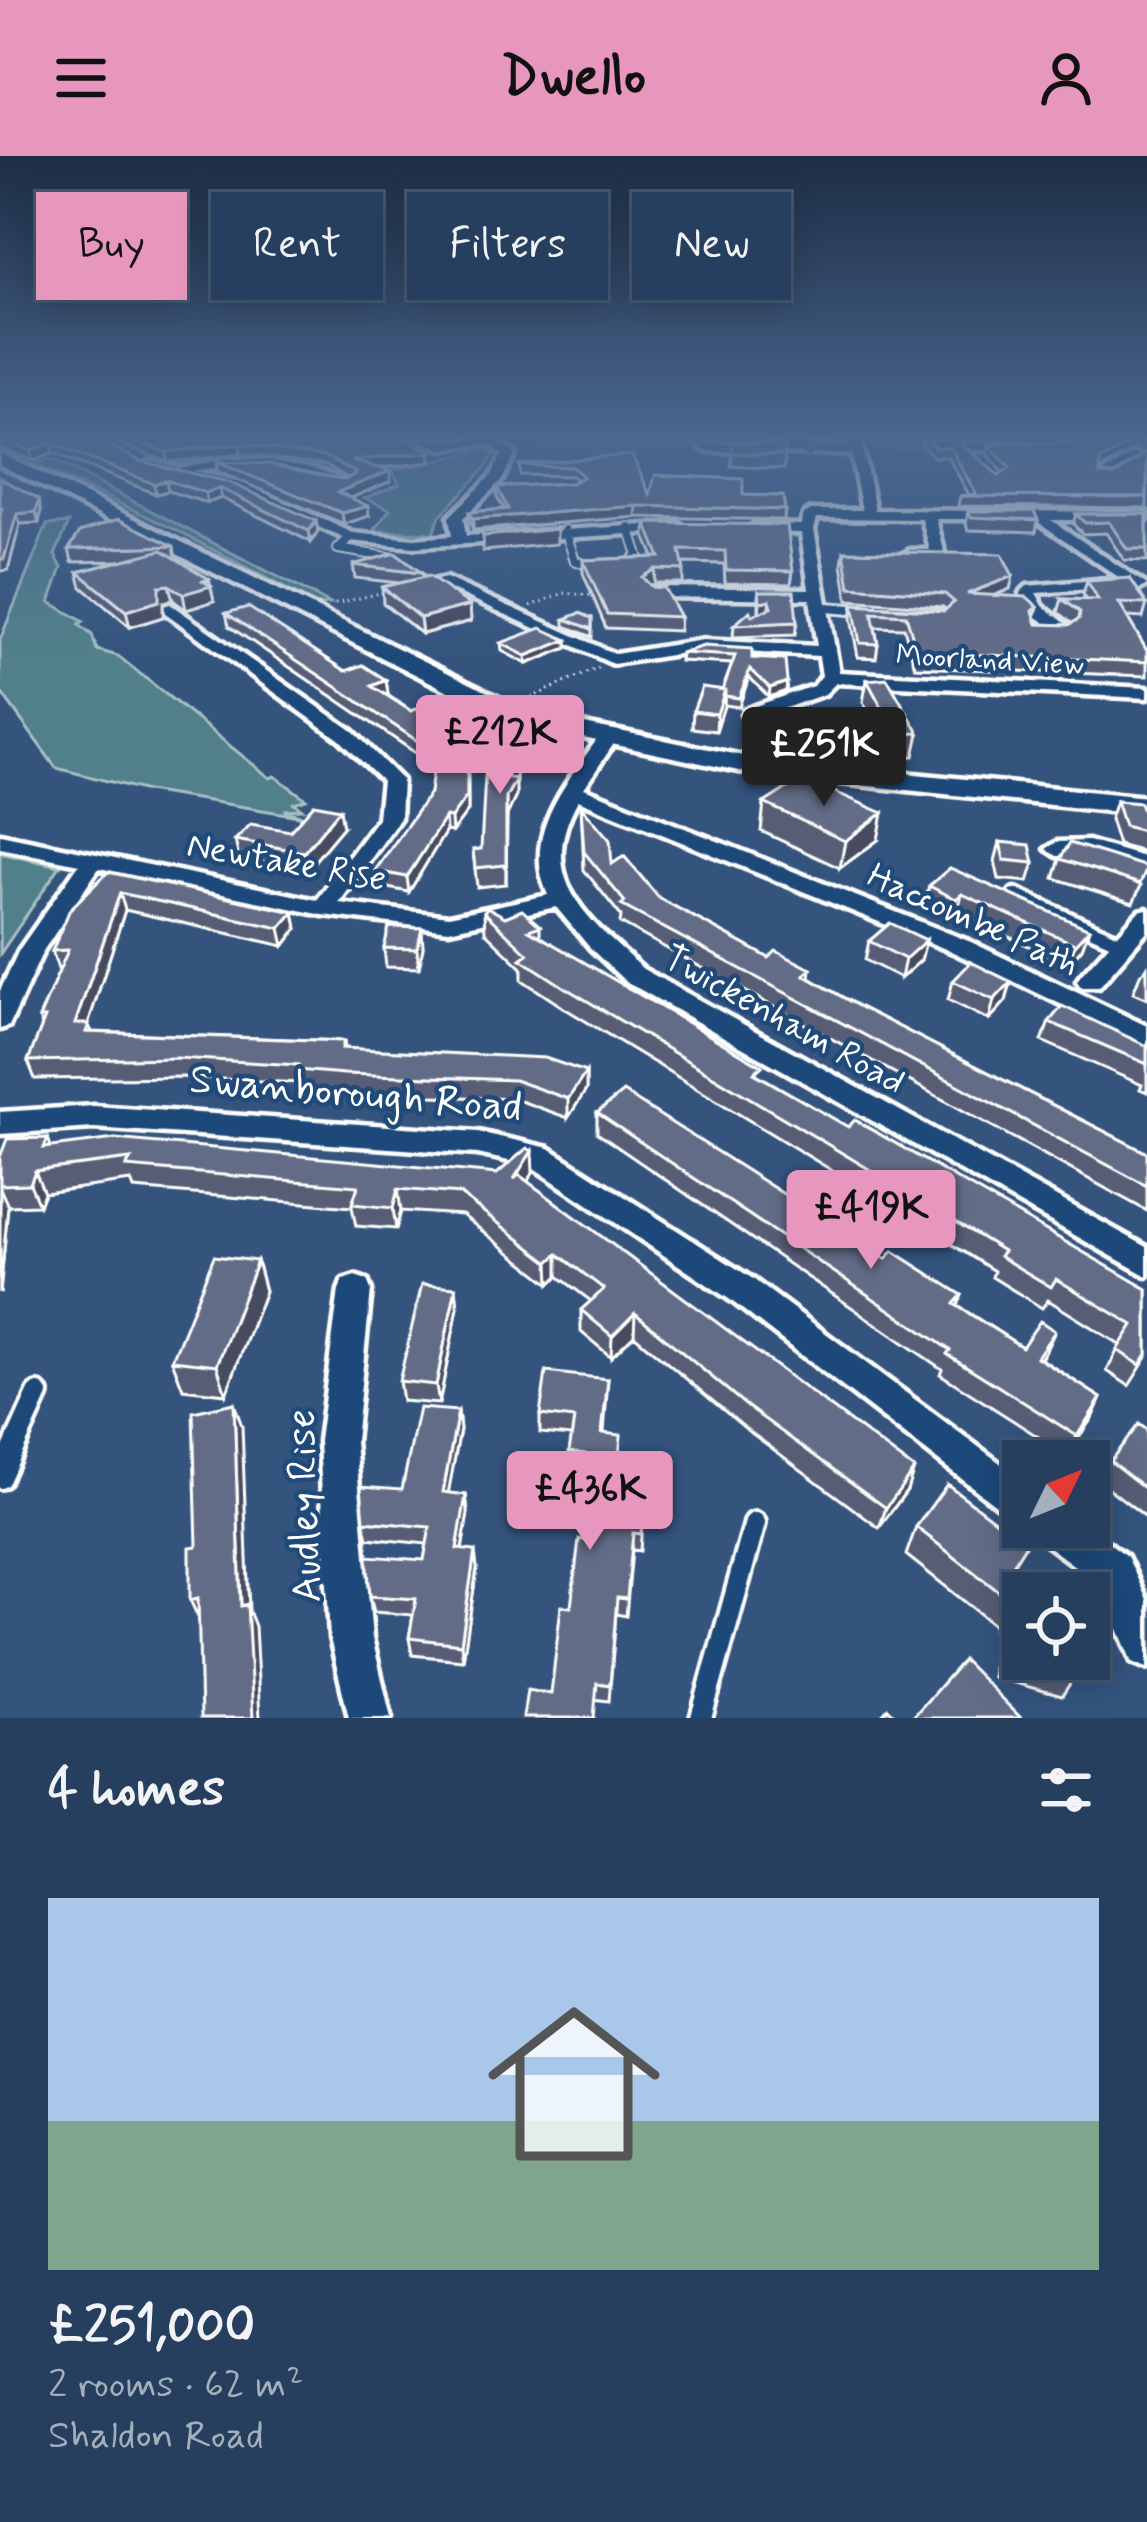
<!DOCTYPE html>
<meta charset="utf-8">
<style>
body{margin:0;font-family:Mynerve,sans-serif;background:#2f4664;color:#f1f3f6;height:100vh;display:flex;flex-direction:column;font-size:45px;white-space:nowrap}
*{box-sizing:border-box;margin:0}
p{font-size:39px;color:#a4afbc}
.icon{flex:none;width:66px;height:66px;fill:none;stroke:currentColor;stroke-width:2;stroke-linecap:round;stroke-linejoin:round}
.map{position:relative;height:1562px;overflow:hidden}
.details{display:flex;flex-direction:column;background:#273f5e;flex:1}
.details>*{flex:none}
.banner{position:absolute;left:36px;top:36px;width:1077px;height:108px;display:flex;gap:24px}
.needle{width:78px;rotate:47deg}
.buttons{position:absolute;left:1002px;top:1284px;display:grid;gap:24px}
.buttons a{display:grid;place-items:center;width:108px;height:108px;border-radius:0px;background:#273f5e;box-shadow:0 6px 30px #0003,0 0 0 3px #435873;font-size:60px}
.price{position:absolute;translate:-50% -102px;padding:0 27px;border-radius:12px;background:#e797bd;color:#111;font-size:39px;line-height:78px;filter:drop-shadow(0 3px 6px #0008)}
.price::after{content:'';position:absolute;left:50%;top:72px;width:36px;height:27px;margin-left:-18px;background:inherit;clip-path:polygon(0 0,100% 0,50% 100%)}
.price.current{background:#222;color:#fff}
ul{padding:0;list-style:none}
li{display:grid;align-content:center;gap:24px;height:636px;padding:0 48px}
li+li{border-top:3px solid #435873}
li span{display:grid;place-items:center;height:372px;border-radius:0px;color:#555}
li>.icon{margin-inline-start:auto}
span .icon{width:216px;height:216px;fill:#fffc;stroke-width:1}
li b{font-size:51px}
h2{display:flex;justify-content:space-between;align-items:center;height:144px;padding:0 48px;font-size:51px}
.pill{padding:0 42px;border-radius:0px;background:#273f5e;box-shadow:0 6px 30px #0003,0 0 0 3px #435873;font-size:42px;line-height:108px}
.pill.current{background:#e797bd;color:#111}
header{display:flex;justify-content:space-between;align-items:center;height:156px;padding:0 48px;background:#e797bd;color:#111;font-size:54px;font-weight:700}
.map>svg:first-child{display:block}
.green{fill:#51808a;stroke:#a8c0c4;stroke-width:3}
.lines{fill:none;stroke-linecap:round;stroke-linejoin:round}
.service-far3-casing{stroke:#fff;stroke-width:12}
.service-far2-casing{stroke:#fff;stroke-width:15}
.service-far1-casing{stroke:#fff;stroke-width:21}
.service-casing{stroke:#fff;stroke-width:28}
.minor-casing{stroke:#fff;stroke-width:9}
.tertiary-casing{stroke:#fff;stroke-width:9}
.path{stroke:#fff;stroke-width:3;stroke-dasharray:1.5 4.5;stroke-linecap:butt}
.service-far3{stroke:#1f4a7a;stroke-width:8}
.service-far2{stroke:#1f4a7a;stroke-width:9}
.service-far1{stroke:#1f4a7a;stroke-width:12}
.service{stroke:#1f4a7a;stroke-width:20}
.minor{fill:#1f4a7a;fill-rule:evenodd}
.tertiary{fill:#1f4a7a;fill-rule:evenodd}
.wall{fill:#565d74;stroke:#fff;stroke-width:3;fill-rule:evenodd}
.shaded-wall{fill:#464c5e;stroke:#fff;stroke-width:3}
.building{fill:#646c87;stroke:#fff;stroke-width:3}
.labels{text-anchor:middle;stroke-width:9;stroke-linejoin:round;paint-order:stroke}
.far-street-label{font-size:30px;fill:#fff;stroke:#1f4a7a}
.street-label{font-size:36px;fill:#fff;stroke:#1f4a7a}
.near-street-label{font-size:42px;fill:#fff;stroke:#1f4a7a}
</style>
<header><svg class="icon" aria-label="menu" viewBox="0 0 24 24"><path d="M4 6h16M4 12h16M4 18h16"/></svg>Dwello<svg class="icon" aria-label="person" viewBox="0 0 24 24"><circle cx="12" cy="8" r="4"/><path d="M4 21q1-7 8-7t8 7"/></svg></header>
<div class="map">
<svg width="1147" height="1562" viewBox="0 0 1147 1562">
<rect width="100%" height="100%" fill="#34547e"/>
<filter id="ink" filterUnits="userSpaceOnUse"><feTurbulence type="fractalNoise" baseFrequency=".00833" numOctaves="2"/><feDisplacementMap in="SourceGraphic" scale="24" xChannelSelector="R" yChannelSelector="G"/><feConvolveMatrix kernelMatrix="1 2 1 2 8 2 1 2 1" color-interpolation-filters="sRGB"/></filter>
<g filter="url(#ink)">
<!-- green -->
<path class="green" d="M488,293L493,300L488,309L440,360L433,377L374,375L390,353L365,342L399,328L392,314Z
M52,303L330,448L316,449L172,372L34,308Z
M69,367L55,399L62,412L50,446L84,466L79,469L92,479L97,494L118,500L270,622L275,620L306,643L294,647L302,653L284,654L305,661L147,635L56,612L0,535V484L47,369Z
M0,697L60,710L0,798Z"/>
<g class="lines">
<defs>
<path id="service-far3" d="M796,283L808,297
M565,374L575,405L594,411
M350,381L338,393L394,402
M626,409L638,399L629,371"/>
<path id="service-far2" d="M820,451L869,455
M768,552L791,581H860"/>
<path id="service-far1" d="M1015,739L1122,787"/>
<path id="service" d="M0,1322L38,1238
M701,1562L755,1367"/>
<path id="minor" d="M413,283H497L515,298L502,324L463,362L466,380L678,367L685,371L678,375L414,391L350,385L231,332L145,309L151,305L179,312L225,303L266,304L312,312L353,326L347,330C296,316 246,304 193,315L240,326L353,377L414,383L452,380L449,361L492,319L502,299L488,287L443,293Z
M848,283H860L875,354L1147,356V364H1051L1147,429L1140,433L1132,430L1036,437L1043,450L1073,473C1065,481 1043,481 1035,473L1047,468L1030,456L1020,437L1027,430L1120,422L1034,363H936L945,399C936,406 912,405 903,398L910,394H930L922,363L817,362L814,373L839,516L1147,532V542L836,527L825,538L751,564L742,558L744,554L813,530L822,520L819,500L703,494L613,508L433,425L446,422L615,498L703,484L817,490L810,443L654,441L646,436L654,431L809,433L801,377L755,376L748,372L755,368L801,369L804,358L811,354H862L851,298L706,295L700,291L706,287L849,290Z
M967,287H1021L1027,291L1021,295L963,294Z
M1133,298L1143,301L1110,325H1100V319Z
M170,448L353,575L402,624L400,662L339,747L449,760L548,739C521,679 566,628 598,582L605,580L615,586L584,632L971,786L1147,870V890L953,796L578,644C534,723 588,763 643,813L1147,1091V1120L625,825L591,793L556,751L449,774L323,759L99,712L43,795L9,870L0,873V835L19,794L79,708L0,692V678L317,744L378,662L382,625L339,583L164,456V450Z
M1088,685L1147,702V716L1087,699L1057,700L1046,693L1057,686Z
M1147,753V775L1099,831H1081L1077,825L1081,819L1139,755Z
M94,950L478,976L549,992L753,1123L1023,1324V1366L1010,1360L729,1143L531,1010L478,998L94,972L0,978V956Z
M355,1120L367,1124L371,1134L355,1285L372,1482L391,1562H349L330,1482L319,1285L339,1134L343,1124Z
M1036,1371H1087L1127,1400L1147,1444V1512L1132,1506L1099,1428L1041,1385Z"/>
<path id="tertiary" d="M0,297L530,557L753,602L1147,641V659L753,618L512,567L0,309Z"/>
</defs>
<!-- service-far3 casing -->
<use href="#service-far3" class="service-far3-casing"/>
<!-- service-far2 casing -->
<use href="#service-far2" class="service-far2-casing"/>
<!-- service-far1 casing -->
<use href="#service-far1" class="service-far1-casing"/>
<!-- service casing -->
<use href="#service" class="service-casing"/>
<!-- minor casing -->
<use href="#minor" class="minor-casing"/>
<!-- tertiary casing -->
<use href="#tertiary" class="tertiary-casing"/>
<!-- path -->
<path class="path" d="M520,283L590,291H688
M871,293L925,291
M335,448L388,435
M531,450L564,437L595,440
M526,544L598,512"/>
<!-- service-far3 -->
<use href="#service-far3" class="service-far3"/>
<!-- service-far2 -->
<use href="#service-far2" class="service-far2"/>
<!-- service-far1 -->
<use href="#service-far1" class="service-far1"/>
<!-- service -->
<use href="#service" class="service"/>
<!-- minor -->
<use href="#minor" class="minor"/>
<!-- tertiary -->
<use href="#tertiary" class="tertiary"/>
</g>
<!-- wall -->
<path class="wall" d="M0,283H96L140,305L316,365L318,376L311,386L221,342L207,347L168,335L156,338L53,297L33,305L2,293L0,295Z
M104,283H420L421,290L430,296L431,306L378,312L390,315L391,325L351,342L369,360L344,368L218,316L216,306L345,324L348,322L326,309L241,298L168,306Z
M816,283H838V285H817Z
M922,283H961L962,288L999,320L1003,317L987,298L989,289L1092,286L1094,284L1093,283H1147V352L958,350L960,340L969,339L948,301H934L921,288ZM1134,294L1144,298L1115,319L1100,318V314Z
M733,287L785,299L784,313L731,310Z
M600,301L650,339H743L785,354L784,364L636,361L473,374L470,367L469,356L504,353L497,341V331L572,327L577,325L572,320L520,319L519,309Z
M0,322L41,354L39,367L20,368L8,414L0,415Z
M968,355L1038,364L1036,376L968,374L966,368Z
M1076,358H1147V405L1124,404L1106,377L1083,378L1073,368Z
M646,367L793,415L791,428L725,427L724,408L683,407V427H654L650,429L680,461L679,475L606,472L583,417V404L654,401L645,380Z
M174,390L176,403L209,423L214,445L186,454L173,444L163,446V461L130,471L82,431L78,416L121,405L72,406L69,393Z
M844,395L1013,420L1010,433L994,440L1038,451L1035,461L1037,468L1069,469L1072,467L1058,456L1062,443L1086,444L1083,438L1087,425L1147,448L1143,462L1127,461L1147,495V520L915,511L904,472L875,471L878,488L876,502L858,501L851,462L853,449L946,454L943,451L848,444L842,408Z
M353,409L422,417L423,421L470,449L471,465L422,478L383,447L382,431L399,427L355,422Z
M759,435L797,466L795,479L733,481L734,469L759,457Z
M226,457L346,515L386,524L388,538H386L411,555L468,577V655L452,676L446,675L409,736L377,730L375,715L430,637L436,597L423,602L229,470Z
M592,462V481L565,470V463Z
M567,484V492L527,508L502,495L501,487Z
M704,490L752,502L787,526L786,535L769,541L749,521L739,551L724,549L716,575L692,572L693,555L723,533L732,508L680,505L681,497Z
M867,524L919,577L914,600H892L863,546Z
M538,561V578L515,622L516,640L507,659L506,728L477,731L473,694L481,693Z
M1116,645L1147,666V688L1144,696L1118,689L1110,663Z
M764,647L878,684L840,712L761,675Z
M581,650L612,708L659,742L769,802L811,813L810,822L858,850L1147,997V1055L620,767L621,760L584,714Z
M343,671L307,714L239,703L235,684L290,675Z
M1000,686L1034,707L1028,726L999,723L995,705Z
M1070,687L1141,730L1133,747L1054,722L1060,703Z
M950,712L1089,773L1082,792L1068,808L957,757L952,762L924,749L929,730Z
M108,716L294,756L297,773L284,790L125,754L88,868L92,876L344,885L345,892L586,916V934L568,962L515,943L347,937L300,933L299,927L182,921L35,923L28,905L42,870L39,862L60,813H58L52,795Z
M484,756L540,770V780L760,920L848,971L1147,1133V1201L1129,1230L1107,1215L1120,1189L1048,1144L1042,1152L992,1121L994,1115L884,1046L564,852L522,824V812L485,776Z
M926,784L921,804L901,822L865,804L869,785Z
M423,791L419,812L386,811L384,792Z
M1147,811V843L1133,837L1140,819Z
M953,825L1011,826L1006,845L989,864L948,844Z
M1049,866L1147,890V936L1140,933L1142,929L1042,885Z
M597,957L886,1103L962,1139L958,1150L1022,1191L1046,1194L1041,1203L1101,1242L1092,1262L1067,1299L940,1218L942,1213L597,977Z
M48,982L51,991L497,1018L533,1017L527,1026L907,1334L879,1372L746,1273L634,1179L611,1201L581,1176V1154L591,1145L558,1120L550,1128L462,1059L401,1055L396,1073L356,1070L352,1051L134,1033L131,1025L44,1037L39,1049L8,1050L0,1137V1001Z
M257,1105L265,1135L226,1238L183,1233L172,1204Z
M458,1151L439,1248L402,1245L399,1225Z
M608,1223L604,1277L619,1314L631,1351L643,1352L640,1395L632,1394L626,1460L616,1458L609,1545L551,1538L587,1385L591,1352L580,1351L583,1315L569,1314L571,1280L540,1277V1259Z
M458,1255L460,1274L448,1337L466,1339L468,1357L462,1394L477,1412L463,1504L412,1499L409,1482L413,1459L374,1456L370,1440L424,1404L427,1388L368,1382L364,1365L402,1333Z
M1147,1274V1362L1099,1325L1110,1305Z
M916,1371L1012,1416L1007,1424L1023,1437V1503H1078V1515L1062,1540L993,1521L994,1469L906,1399Z"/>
<!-- shaded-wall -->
<path class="shaded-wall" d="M1137,284L1134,294L1098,315L1100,305Z
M50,287L53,297L33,305L30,295Z
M240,288L241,298L168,306L166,296Z
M430,296L431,306L353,315L352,305Z
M390,315L391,325L339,347L338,336Z
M166,324L168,335L156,338L154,328Z
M219,332L221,342L207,347L205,337Z
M39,343L41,354L39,367L36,356Z
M368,350L369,360L344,368L342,357Z
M637,350L636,361L473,374V363Z
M17,358L20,368L8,414L0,415V403Z
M316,365L318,376L311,386L309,375Z
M557,373V388L483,395V380Z
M655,413L654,427L642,435V421Z
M1013,420L1010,433L964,452L967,438Z
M209,423L214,445L186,454L183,438Z
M169,429L173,444L163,446V461L130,471L126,455L159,430Z
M770,444L768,456L759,458L760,446Z
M470,449L471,465L422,478L420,462Z
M567,484V492L527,508L526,500Z
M386,524L388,538L373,543L372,530Z
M787,526L786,535L769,541L770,532Z
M725,534L724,550L716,575L717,558Z
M538,561V578L506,639L505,621Z
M467,564L468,655L452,676L451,662Z
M438,582L439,596L423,602L422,588Z
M516,623V640L507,659L506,728V641Z
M340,653L343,671L307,714L304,696Z
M883,657L878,684L840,712L845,685Z
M445,661L446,675L409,736L407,721Z
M120,737L125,754L82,887L75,868Z
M962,738L957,757L952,762L956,743Z
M294,756L297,773L284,790L280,772Z
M422,772L423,791L419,812L417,793Z
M1089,773L1082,792L1068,808L1075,788Z
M926,784L921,804L901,822L905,803Z
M1011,826L1006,845L989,864L994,844Z
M586,916V934L568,962V943Z
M532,995L533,1017L515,1045L514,1023Z
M35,1015L44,1037L39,1049L30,1028Z
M0,1032L8,1050L0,1137Z
M398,1033L401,1055L396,1073L393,1052Z
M558,1098V1120L550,1128L549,1106Z
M257,1105L265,1135L226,1238L217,1209Z
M456,1131L458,1151L439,1248L436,1229Z
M635,1157L634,1179L611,1201L612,1180Z
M1055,1175L1046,1194L1029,1220L1037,1201Z
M1101,1242L1092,1262L1067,1299L1077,1280Z
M234,1247L242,1270L249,1455L255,1470L260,1562H253L241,1450Z
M458,1255L460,1274L445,1354L443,1336Z
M914,1313L907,1334L879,1372L886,1352Z
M466,1339L468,1357L459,1411L457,1393Z
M475,1395L477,1412L463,1504L461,1488Z
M198,1442L200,1465L190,1444Z"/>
<!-- building -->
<path class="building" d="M0,283H96L140,305L228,326L316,365L309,375L219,332L205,337L166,324L154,328L50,287L30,295Z
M128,283H415L410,284L430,296L352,305L390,315L338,336L368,350L342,357L216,306L269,308L345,324L356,317L325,300L240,288L166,296Z
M927,283H961L962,288L999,320L1010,312L989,289L1092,286L1096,283H1147V288L1137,284L1100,305V318L1115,319L1147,296V341L960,340L976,338L950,291L936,292Z
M733,287L784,288L785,299L732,297Z
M632,299L650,339L655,319L743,323V339L783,340L785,354L637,350L473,363L469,356L508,353L497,331L572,327L583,320L572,311L519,309L600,301Z
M0,322L39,343L36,356L17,358L4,403H0V359L2,352L0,351Z
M968,355H1034L1038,364L971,361Z
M1076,358H1147V393H1127L1109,366L1085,367Z
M118,363L174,390L69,393L80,376Z
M646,367L787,369L793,415L726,414L725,395L680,394L684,414L655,413L642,421L652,431L664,432L680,461L607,458L583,404L660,401Z
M557,373L483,380L481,376Z
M162,394L209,423L203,425L211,430L183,438L169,429L159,430V445L126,455L78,416Z
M844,395L1002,398L1013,420L967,438L1027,441L1038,451L1033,455L1037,468L1069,469L1079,463L1080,456L1062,443L1098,444L1087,425L1130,422L1147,448L1119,447L1147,495V506L917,496L906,459L872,457L878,488L860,487L853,449L944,455L954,446L945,438L850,431Z
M395,397L422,417L353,409Z
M429,420L470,449L420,462L382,431Z
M759,435H794L797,466L734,469L750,455L752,460L772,451L770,444L760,446Z
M248,451L346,515L363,509L386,524L372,530L411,555L428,548L458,567L467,564V640L451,662L445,661L407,721L375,715L430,637L438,582L422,588L226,457Z
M580,457L592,462V473L565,463Z
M541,472L567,484L526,500L501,487Z
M704,490L752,493V502L785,504L787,526L770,532L750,513L739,542L725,540V534L723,533L735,500L681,497Z
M887,522L919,577L896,578L867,524Z
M702,531L725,534L717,558L693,555Z
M522,557L538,561L505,621L516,623L506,641V709L475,712L473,694L481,693L485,619Z
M803,622L883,657L845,685L764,647Z
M1116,645L1140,647L1147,666V676L1124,670Z
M314,648L340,653L304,696L235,684L251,668L290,675Z
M581,650L610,684L612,708L624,700L659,742L769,802L776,795L811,813L804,819L858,850L1147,997V1030L621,749L625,746L584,696Z
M1000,686L1030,689L1034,707L1004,704Z
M1070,687L1147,711V713L1140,728L1060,703Z
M950,712L1089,773L1075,788L962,738L956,743L929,730Z
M108,716L294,756L280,772L120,737L75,868H89L86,876L344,885L342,892L545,902L586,916L568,943L514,924L344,918L296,914L298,909L177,902L28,905L45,862H39L68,794L52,795L70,753Z
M487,751L505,761L522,754L540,770L529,774L762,910L754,917L848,971L855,964L1147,1133V1198L1140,1209L1117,1194L1133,1169L1056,1123L1051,1131L999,1100L1003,1095L889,1025L564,831L521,803L528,798L484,756Z
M890,767L926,784L905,803L869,785Z
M389,771L422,772L417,793L384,792Z
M971,806L1011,826L994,844L953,825Z
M1062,850L1147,890V908L1049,866Z
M623,936L886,1103L893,1095L962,1139L954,1148L1022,1191L1040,1165L1055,1175L1037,1201L1101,1242L1077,1280L947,1198L950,1194L597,957Z
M48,982L44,992L115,983L497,1018L527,992L532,995L514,1023L519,1019L914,1313L886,1352L749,1252L635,1157L612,1180L581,1154L604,1133L558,1098L549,1106L460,1038L398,1033L393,1052L352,1048L358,1030L126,1011L131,1003L35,1015L30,1028L0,1029V1001L7,983Z
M214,1100L257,1105L217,1209L172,1204Z
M422,1128L456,1131L436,1229L399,1225Z
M546,1216L608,1223L602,1277L621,1279L618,1314L634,1316L630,1351L643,1352L641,1378L633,1377L627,1443L617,1442L610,1529L597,1527L594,1562H523L527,1534L551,1538L561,1450L571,1451L579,1383L587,1385L593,1335L580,1334L585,1298L569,1296L574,1263L540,1259Z
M234,1247L241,1450L247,1448L253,1562H201L198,1442L190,1444V1391L197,1390L193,1256Z
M419,1252L458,1255L443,1336L466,1339L457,1393L475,1395L461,1488L409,1482L416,1443L370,1440L367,1400L424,1404L430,1371L364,1365L361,1330L402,1333Z
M1139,1268L1147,1274V1334L1110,1305Z
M947,1328L1026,1388L1004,1423L1056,1437H1023V1499L1007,1495V1442L916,1371Z
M1036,1503H1078V1515Z
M963,1504L1021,1562H912Z
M888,1552L898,1562H879Z"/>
</g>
<!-- sky -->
<linearGradient id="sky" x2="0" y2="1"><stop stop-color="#1d2e45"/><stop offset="0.56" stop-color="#4a678f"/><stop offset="1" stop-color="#4a678f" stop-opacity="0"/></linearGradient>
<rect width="1147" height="501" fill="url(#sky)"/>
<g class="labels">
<!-- far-street labels -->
<g class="far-street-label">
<text transform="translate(990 503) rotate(3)" y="10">Moorland View</text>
</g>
<!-- street labels -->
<g class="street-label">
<text transform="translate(287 704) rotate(10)" y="13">Newtake Rise</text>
<text transform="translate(974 762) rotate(24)" y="13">Haccombe Path</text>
<text transform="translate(785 862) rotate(29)" y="13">Twickenham Road</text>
</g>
<!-- near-street labels -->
<g class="near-street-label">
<text transform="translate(356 935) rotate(5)" y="15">Swanborough Road</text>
<text transform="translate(302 1350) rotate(-92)" y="15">Audley Rise</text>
</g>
</g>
</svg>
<div class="buttons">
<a><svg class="needle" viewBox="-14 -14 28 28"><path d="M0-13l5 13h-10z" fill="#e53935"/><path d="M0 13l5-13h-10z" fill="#a4afbc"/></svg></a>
<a><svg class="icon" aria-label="locate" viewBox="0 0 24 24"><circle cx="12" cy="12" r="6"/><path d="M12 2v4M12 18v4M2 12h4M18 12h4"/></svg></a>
</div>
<b class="price" style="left:500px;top:641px">£212K</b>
<b class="price current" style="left:824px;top:653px">£251K</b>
<b class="price" style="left:871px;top:1116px">£419K</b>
<b class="price" style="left:590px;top:1397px">£436K</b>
<div class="banner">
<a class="pill current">Buy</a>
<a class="pill">Rent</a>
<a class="pill">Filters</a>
<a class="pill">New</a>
</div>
</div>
<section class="details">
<h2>4 homes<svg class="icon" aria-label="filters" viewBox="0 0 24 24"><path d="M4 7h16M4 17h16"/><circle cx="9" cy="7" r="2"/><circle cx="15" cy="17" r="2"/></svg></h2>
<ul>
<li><span style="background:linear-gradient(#a9c7e8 60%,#7fa58c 0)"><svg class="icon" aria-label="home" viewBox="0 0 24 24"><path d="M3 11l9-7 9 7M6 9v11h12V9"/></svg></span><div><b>£251,000</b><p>2 rooms · 62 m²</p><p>Shaldon Road</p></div></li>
</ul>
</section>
